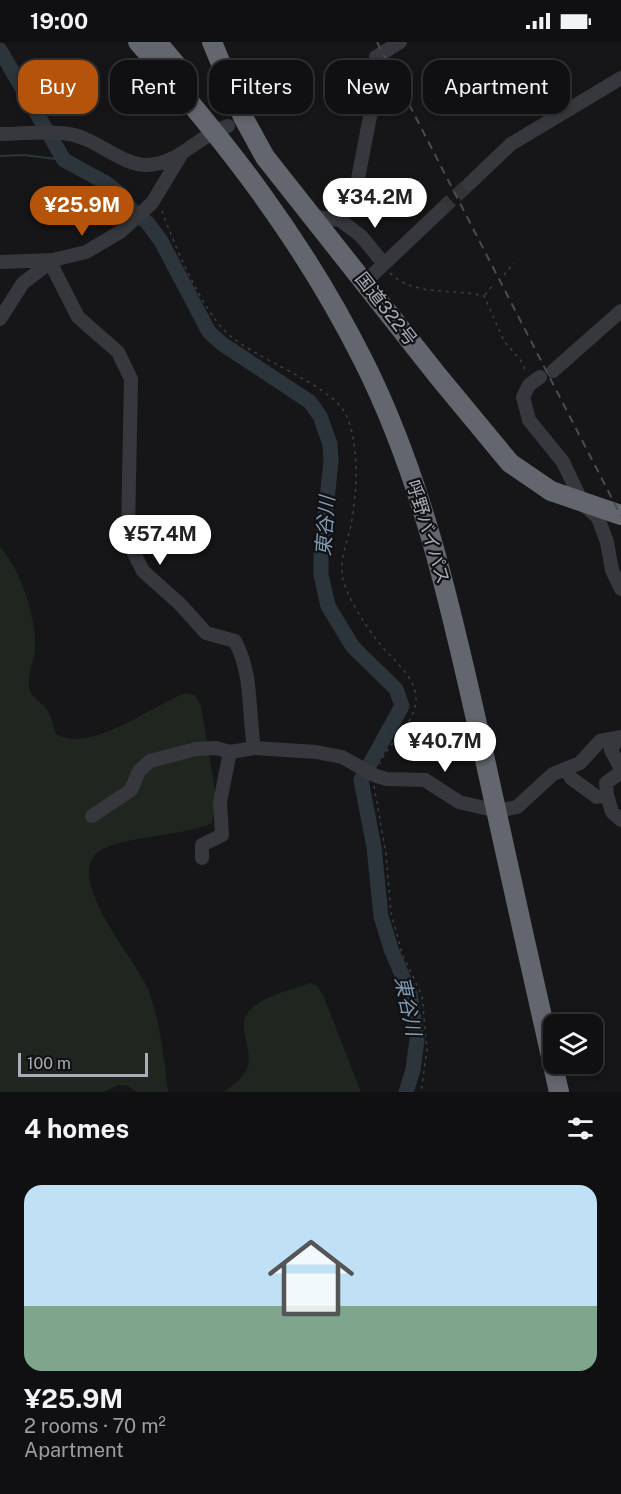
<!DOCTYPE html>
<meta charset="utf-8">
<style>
body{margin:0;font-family:"Public Sans","Noto Sans JP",sans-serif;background:#1e1e20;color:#f1f3f6;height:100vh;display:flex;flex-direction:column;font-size:22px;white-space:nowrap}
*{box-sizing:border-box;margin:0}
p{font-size:20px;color:#9c9d9f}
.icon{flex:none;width:33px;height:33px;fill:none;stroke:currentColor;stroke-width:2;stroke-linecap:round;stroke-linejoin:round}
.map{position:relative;height:1050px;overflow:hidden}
.panel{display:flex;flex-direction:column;background:#101012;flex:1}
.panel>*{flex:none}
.top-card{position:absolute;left:18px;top:18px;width:585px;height:54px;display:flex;gap:12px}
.controls{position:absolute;left:543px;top:972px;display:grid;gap:12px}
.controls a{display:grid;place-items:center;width:60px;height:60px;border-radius:12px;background:#101012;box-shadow:0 3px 9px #0003,0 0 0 2px #303032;font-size:30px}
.scale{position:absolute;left:18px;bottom:15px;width:130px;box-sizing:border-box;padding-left:6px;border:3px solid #a8adb8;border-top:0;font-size:16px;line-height:21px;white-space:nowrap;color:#a8adb8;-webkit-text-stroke:4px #111113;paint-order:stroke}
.price{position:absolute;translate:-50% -51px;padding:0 14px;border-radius:21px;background:#fff;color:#222;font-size:20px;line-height:39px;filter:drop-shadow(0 2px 3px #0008)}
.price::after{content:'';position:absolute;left:50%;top:36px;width:18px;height:14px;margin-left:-9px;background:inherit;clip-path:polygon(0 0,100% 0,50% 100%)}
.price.on{background:#b45309;color:#fff}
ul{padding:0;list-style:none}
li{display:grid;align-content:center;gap:12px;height:318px;padding:0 24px}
li span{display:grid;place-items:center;height:186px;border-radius:18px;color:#555}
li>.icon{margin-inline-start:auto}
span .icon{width:108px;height:108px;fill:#fffc;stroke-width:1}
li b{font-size:26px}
h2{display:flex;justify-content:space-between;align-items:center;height:72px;padding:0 24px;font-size:26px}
.pill{padding:0 21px;border-radius:18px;background:#101012;box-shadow:0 3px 9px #0003,0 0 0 2px #303032;font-size:21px;line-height:54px}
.pill.on{background:#b45309;color:#fff}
.status{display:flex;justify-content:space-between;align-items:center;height:42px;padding:0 30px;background:#101012;direction:ltr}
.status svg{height:16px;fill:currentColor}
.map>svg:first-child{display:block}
.green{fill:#1e261f}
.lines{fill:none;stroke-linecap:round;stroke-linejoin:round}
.stream{stroke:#2c353c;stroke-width:2}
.river{stroke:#2c353c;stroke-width:15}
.minor-tunnel{stroke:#333438;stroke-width:14;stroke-dasharray:14 7;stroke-linecap:butt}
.path{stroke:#3d3f44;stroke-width:1.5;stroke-dasharray:3 4.5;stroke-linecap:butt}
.minor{stroke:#37383d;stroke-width:14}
.highway{stroke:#63666e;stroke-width:20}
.rail{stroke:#4a4c52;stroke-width:2;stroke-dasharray:8 6;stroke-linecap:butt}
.labels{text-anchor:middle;stroke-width:4.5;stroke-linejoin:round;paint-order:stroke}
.street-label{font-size:18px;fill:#a8adb8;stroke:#111113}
.water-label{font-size:20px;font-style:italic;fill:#7f9bb3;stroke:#111113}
</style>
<div class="status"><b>19:00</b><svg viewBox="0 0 49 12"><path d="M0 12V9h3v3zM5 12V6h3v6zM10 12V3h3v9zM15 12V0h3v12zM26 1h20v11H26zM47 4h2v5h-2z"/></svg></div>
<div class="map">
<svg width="621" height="1050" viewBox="0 0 621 1050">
<rect width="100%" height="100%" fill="#161618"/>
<!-- green -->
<path class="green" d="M0,505C21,528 37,577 35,608C34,620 27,633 29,645C30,655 40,659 46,666C51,673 53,683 56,692C90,713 154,662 186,651L195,653L201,664L216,754L212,781C182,795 119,794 98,810C64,837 136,918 148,947C160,978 164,1016 168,1050H136L128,1044L119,1043L103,1050H0Z
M310,941L317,944L323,953L361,1050H224C231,1044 240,1038 245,1031C257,1012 236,988 247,972C259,954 292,948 310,941Z"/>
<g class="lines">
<!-- stream -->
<path class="stream" d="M0,114L24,113L64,118"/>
<!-- river -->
<path class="river" d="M0,8L64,118L106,141L120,152L133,170L147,180L161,199L209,290L221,301L310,360L320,374L330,402L331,419L321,516V533L328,564L353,605L396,647L402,664L361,738L374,805L381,874L391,907L410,952L417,997L413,1028L406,1050"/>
<!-- minor-tunnel -->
<path class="minor-tunnel" d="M441,168L469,142"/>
<!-- path -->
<path class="path" d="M162,169C174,202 200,264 225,289C251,316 329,341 345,371C360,399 357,452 351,483C347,501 339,518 343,537C348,558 365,582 378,600C391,616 415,634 416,655C417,682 388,699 380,722
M390,231C414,255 454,246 484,254L504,299L521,319L526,330
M504,233L514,221
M485,253L493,243
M374,744L386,812L391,871L402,911L422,954L427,1008L421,1050"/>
<!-- minor -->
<path class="minor" d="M0,92C22,92 48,88 69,92C96,96 121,123 146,123C179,123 198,93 228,84
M469,142L511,102L621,36
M309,174L340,178L354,157L374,54L376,15L400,0
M340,178L361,194L384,222
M53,218L54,228L78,275L118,310L131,337L128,490L134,511L143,529L180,562L206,591L235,599C253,633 248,669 254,706L316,710L342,715L376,734L387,737L425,738L459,760L497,769L517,765L553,732L580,721L600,699L621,695
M0,220L53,218L86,210L120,190L152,161L181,113
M365,240L441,168
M0,277L23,241L53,218
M553,329L621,269
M540,335L529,343L523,355L529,378L563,420L583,462L598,476L607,500L612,528L621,547
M618,696L611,708L621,727
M566,727L571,736L597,755L607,753L612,770L621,778
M607,753L606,741L621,730
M92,774L131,748L139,729L150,719L196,707L216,706L230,710L254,706
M202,816V803L222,793L220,760L230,710"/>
<!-- highway -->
<path class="highway" d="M138,0C228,102 303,198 364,320C423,438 451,567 480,695C506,813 532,932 559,1050
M157,0L178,25
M212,0L243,75L265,115L438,334L510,421L551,449L621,473"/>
<!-- rail -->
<path class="rail" d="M377,0L621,474"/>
</g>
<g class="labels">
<!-- street labels -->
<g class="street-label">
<text transform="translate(386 267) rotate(52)" y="6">国道322号</text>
<text transform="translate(428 490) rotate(73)" y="6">呼野バイパス</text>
</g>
<!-- water labels -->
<g class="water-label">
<text transform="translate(325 484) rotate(-86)" y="7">東谷川</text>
<text transform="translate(408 964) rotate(78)" y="7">東谷川</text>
</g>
</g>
</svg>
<div class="controls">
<a><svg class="icon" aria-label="layers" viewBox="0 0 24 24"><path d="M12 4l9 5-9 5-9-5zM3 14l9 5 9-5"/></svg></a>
</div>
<div class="scale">100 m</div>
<b class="price" style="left:375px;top:187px">¥34.2M</b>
<b class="price on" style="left:82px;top:195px">¥25.9M</b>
<b class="price" style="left:160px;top:524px">¥57.4M</b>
<b class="price" style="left:445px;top:731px">¥40.7M</b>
<div class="top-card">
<a class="pill on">Buy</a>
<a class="pill">Rent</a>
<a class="pill">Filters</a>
<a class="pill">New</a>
<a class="pill">Apartment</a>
</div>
</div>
<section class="panel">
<h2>4 homes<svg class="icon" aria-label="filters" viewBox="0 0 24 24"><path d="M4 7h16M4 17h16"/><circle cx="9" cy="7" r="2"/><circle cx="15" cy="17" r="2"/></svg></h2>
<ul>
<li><span style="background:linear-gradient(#bfe0f5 65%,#7fa58c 0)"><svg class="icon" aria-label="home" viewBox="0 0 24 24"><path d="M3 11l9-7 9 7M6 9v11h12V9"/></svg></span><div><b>¥25.9M</b><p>2 rooms · 70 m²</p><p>Apartment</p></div></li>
</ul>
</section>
